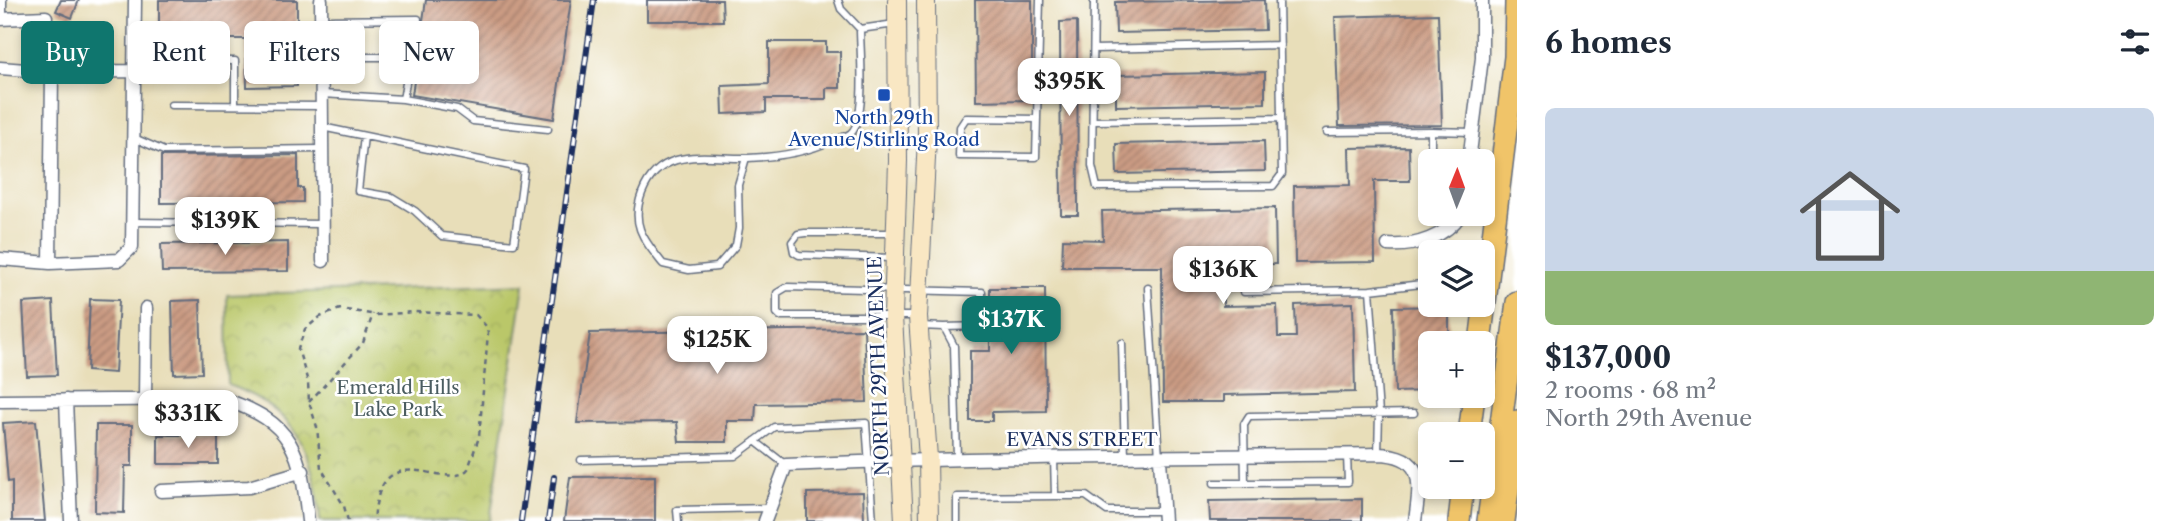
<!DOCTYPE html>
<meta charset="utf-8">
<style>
body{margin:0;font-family:"Libre Caslon Text",serif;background:#f2f2f3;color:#1f2937;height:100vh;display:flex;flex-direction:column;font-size:26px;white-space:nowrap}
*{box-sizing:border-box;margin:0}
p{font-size:23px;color:#747a83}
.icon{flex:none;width:38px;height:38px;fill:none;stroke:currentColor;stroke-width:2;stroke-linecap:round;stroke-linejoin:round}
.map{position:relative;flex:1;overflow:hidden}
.side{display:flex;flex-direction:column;background:#fff;width:665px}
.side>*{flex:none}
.guide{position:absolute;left:21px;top:21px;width:665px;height:63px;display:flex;gap:14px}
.needle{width:46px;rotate:1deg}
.buttons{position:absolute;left:1418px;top:149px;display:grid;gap:14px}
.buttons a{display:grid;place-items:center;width:77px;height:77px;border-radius:10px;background:#fff;box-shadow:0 4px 10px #0003;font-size:35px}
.price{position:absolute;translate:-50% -60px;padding:0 16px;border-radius:14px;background:#fff;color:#222;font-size:23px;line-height:46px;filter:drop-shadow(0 2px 4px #0008)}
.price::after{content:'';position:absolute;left:50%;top:42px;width:21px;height:16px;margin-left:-10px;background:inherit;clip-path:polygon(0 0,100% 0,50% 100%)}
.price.current{background:#0f766e;color:#fff}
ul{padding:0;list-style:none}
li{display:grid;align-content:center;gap:14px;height:371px;padding:0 28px}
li+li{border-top:2px solid #e0e1e3}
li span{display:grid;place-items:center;height:217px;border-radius:10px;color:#555}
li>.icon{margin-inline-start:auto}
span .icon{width:126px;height:126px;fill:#fffc;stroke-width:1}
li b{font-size:30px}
h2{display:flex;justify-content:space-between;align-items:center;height:84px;padding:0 28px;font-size:30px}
.chip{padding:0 24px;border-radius:10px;background:#fff;box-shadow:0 4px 10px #0003;font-size:24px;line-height:63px}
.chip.current{background:#0f766e;color:#fff}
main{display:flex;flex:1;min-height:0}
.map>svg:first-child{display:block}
.park{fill:url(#park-crowns);stroke:#6a7b64;stroke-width:2}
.building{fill:url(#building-hatch)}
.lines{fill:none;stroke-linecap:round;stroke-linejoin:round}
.lane-casing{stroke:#636c7e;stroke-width:9}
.street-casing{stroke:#636c7e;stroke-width:15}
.secondary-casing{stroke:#636c7e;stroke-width:20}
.highway-casing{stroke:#636c7e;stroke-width:24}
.path{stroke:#636c7e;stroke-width:2.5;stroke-dasharray:5 5;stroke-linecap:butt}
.lane{stroke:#fff;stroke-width:6}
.street{stroke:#fff;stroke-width:12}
.secondary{stroke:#f9e7c3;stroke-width:18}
.highway{stroke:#f0c469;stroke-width:21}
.rail-casing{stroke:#1b2f5e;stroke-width:6}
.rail{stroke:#fff;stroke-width:3.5;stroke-dasharray:10;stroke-linecap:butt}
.transit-dot{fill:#1a4fb4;stroke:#fff;stroke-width:2.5}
.labels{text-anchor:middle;stroke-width:5;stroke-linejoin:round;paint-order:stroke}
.transit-label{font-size:19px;fill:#164399;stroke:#fff}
.street-label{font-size:19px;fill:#1b2f5e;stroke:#fff}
.park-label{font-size:19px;fill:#4b5d61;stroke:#fff}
</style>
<main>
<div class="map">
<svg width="1517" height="521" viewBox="0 0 1517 521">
<defs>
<pattern id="park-crowns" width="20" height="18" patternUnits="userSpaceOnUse" patternTransform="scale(1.75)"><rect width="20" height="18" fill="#bac769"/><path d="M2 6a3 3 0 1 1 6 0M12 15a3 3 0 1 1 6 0" fill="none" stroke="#9fab5d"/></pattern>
<pattern id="building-hatch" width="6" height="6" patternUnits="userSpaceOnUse" patternTransform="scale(1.75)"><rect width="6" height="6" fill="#cb9b83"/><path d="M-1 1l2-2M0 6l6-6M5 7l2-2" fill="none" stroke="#a47f6e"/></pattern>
</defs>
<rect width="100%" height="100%" fill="#fff"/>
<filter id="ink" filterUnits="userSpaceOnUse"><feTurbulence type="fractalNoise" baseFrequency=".0143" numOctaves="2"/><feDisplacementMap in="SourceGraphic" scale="14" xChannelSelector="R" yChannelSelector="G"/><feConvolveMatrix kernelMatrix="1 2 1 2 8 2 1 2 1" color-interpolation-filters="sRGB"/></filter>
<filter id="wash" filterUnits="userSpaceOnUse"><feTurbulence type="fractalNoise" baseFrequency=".00686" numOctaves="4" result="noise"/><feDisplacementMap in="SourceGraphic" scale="28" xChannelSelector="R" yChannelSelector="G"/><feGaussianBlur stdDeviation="1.57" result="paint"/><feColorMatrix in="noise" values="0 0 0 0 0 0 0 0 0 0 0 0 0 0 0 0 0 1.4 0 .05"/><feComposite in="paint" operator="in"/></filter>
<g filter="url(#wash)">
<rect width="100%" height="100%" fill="#e8deb9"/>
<!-- park -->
<path class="park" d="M524,284L490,521H320C315,452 296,409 228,385L227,295Z"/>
<g id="blocks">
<!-- building -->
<path class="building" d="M61,0H79L72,18L56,11Z
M159,0H297V86L247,87L246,39H159Z
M426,0H571L554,119L412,95Z
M647,0H722L723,21H647Z
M975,0H1032V100L976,101Z
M1264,0L1265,30L1116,33L1115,2Z
M1438,14L1442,125L1339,126L1335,17Z
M1077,21L1078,215H1061L1060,22Z
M769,42H826V52H840V88H826V99H766V112L723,114L722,86L769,84Z
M1265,72V103L1116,106V75Z
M1264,141L1265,171L1117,174L1116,144Z
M1409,147L1410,181H1374L1375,262L1295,263L1294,186L1350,185L1349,148Z
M298,155V188H303V202L161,203V156Z
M1275,208L1276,264L1223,265V306L1277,305L1278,337H1296L1295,305L1353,303L1355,392L1224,395V402H1163L1162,267H1062L1063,239L1103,240L1102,211Z
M288,242V271L162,272L161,244Z
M990,288H1045L1046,411L992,412V421H970V351H990Z
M90,299L119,300L115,373L87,371Z
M200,300L202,373L174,374L172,301Z
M53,301L57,375L27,376L23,303Z
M1449,306V343H1430V391L1395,392L1393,307Z
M864,329L867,402L756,404L755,421H727V442H679L677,422L577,423L590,333Z
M36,421L45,521H12V481L8,482L3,423Z
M96,425H132V466H125L124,513L95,512Z
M158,435H218V464H158Z
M655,476V521H564L570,477Z
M863,492L864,521H807V493Z
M1362,499V521H1210L1209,501Z"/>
</g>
</g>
<g filter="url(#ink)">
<use href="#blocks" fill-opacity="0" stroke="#636c7e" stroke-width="2"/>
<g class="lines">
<defs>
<path id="lane" d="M838,0L841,9L860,29
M1094,0L1092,166L1097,187L1273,186L1282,174L1279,0
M321,20L418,19L403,99L322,94
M1094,49L1280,45
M342,57H411
M169,60L235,61V105
M403,99L457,109L473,121L548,129
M171,105L322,106
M1035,119L966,118L960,127L959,156L1036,157L1040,0
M1095,121L1281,118
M322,127L524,169L514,244L442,236L415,211L392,197L358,191L364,136
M1327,132L1431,131
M134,138L164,151L321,149
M746,158L738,185L739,228L736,245L717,267L689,270L663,264C644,240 630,225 642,193C661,145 707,159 748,158C777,157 805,153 831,141C837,139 846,137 851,133C867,118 860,51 860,29L895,24
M1431,161V131L1473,132
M133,222L322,224
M893,258L799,255L794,252L792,242L798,234L805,233H893
M1148,288L1159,457
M1370,290L1379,413L1378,454
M1244,292L1370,290L1430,283
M916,316H780L777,313V293L787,287L982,292L983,326L944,327
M919,326L944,327L954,346L957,458
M1122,343L1125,457
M755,441L786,465
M1347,455L1348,482L1245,483L1244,424L1249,416L1414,413
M581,460L735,456L774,427L866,423L873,521
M1214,483H1245
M1055,496H1086L1107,511H1163
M678,521L677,510L770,508
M957,521V497L1055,496L1054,458"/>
<path id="street" d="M321,0L323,261
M0,12V0
M0,19L46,17
M0,68L52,72L134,71
M1469,161L1482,58V0
M1388,245C1415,247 1446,237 1461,214
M0,259L50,263L119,260L132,247L135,0
M50,263L52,72
M145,399L146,308
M66,400L71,521
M0,401L223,399C294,422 301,452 308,521
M1160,459L1164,521
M161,491L249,487L303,471
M765,521L786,465C983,456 1180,457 1378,454C1426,455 1420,484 1415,521"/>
<path id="secondary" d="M897,0L898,161L893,316L904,521
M926,0L927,138L918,317L928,458L929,521"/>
<path id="highway" d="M1480,343L1515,57L1516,0
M1469,434L1474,396
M1459,521L1463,486
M1488,521L1517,302
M1504,521L1517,421"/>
</defs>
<!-- lane casing -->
<use href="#lane" class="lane-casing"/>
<!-- street casing -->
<use href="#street" class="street-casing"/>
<!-- secondary casing -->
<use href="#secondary" class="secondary-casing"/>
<!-- highway casing -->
<use href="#highway" class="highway-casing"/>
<!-- path -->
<path class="path" d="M309,402L363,343L373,314
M348,521L344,506L321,468L317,427L309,402L308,382L298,349L305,329L320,317L340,309L377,315L415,312L476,315L486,326L488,333L479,437L468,469C450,491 396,446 379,493C376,503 374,511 375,521"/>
<!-- lane -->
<use href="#lane" class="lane"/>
<!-- street -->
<use href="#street" class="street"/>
<!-- secondary -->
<use href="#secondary" class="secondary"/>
<!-- highway -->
<use href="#highway" class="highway"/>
<defs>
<path id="rail" d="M521,521L594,0
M548,521L554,477"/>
</defs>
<!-- rail casing -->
<use href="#rail" class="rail-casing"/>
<!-- rail -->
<use href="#rail" class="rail"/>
</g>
</g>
<!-- markers -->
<rect class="transit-dot" x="877" y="88" width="14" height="14" rx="3.5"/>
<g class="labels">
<!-- transit labels -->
<g class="transit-label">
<text x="884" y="124">North 29th<tspan x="884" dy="22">Avenue/Stirling Road</tspan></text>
</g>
<!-- street labels -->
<g class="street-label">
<text transform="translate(878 366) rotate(-92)" y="7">NORTH 29TH AVENUE</text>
<text x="1082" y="446">EVANS STREET</text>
</g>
<!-- park labels -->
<g class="park-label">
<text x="398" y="394">Emerald Hills<tspan x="398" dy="22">Lake Park</tspan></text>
</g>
</g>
</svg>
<div class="buttons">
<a><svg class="needle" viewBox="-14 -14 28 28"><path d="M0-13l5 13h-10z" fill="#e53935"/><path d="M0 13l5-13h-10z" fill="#747a83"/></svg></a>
<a><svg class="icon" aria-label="layers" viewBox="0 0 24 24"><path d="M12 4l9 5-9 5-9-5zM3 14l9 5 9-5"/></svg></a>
<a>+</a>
<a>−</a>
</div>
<b class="price" style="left:1069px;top:118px">$395K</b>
<b class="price" style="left:225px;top:257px">$139K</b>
<b class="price" style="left:1223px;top:306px">$136K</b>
<b class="price current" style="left:1011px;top:356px">$137K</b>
<b class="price" style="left:717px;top:376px">$125K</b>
<b class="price" style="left:188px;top:450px">$331K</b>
<div class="guide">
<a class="chip current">Buy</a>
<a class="chip">Rent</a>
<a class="chip">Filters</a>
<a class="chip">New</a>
</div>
</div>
<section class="side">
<h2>6 homes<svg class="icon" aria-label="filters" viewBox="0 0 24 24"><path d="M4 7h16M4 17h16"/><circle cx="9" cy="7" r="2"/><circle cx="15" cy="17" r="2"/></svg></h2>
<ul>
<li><span style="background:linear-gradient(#c9d6e8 75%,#8fb573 0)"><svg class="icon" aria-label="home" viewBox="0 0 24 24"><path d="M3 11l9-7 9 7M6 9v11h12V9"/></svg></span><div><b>$137,000</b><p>2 rooms · 68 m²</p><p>North 29th Avenue</p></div></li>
</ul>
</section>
</main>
